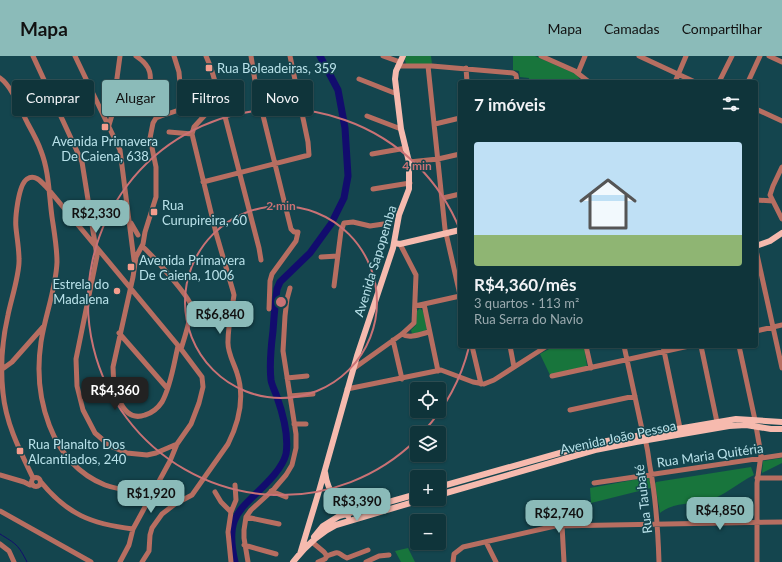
<!DOCTYPE html>
<html lang="pt">
<meta charset="utf-8">
<style>
body{margin:0;font-family:Lato,sans-serif;background:#1d3f45;color:#f1f3f6;height:100vh;display:flex;flex-direction:column;font-size:15px;white-space:nowrap}
*{box-sizing:border-box;margin:0}
p{font-size:13px;color:#9baaaf}
.icon{flex:none;width:22px;height:22px;fill:none;stroke:currentColor;stroke-width:2;stroke-linecap:round;stroke-linejoin:round}
.map{position:relative;flex:1;overflow:hidden}
.details{position:absolute;left:458px;top:24px;width:300px;height:268px;display:flex;flex-direction:column;background:#0f343a;border-radius:4px;box-shadow:0 1px 3px #0004,0 0 0 1px #2f4f54}
.details>*{flex:none}
.hud{position:absolute;left:12px;top:24px;width:380px;height:36px;display:flex;gap:8px}
.tools{position:absolute;left:410px;top:326px;display:grid;gap:8px}
.tools a{display:grid;place-items:center;width:36px;height:36px;border-radius:4px;background:#0f343a;box-shadow:0 1px 3px #0004,0 0 0 1px #2f4f54;font-size:20px}
.price{position:absolute;translate:-50% -34px;padding:0 9px;border-radius:8px;background:#8bbbb9;color:#111;font-size:13px;line-height:26px;filter:drop-shadow(0 1px 2px #0008)}
.price::after{content:'';position:absolute;left:50%;top:24px;width:12px;height:9px;margin-left:-6px;background:inherit;clip-path:polygon(0 0,100% 0,50% 100%)}
.price.current{background:#222;color:#fff}
ul{padding:0;list-style:none}
li{display:grid;align-content:center;gap:8px;height:212px;padding:0 16px}
li span{display:grid;place-items:center;height:124px;border-radius:4px;color:#555}
li>.icon{margin-inline-start:auto}
span .icon{width:72px;height:72px;fill:#fffc;stroke-width:1}
li b{font-size:17px}
h2{display:flex;justify-content:space-between;align-items:center;height:48px;padding:0 16px;font-size:17px}
.pill{padding:0 14px;border-radius:4px;background:#0f343a;box-shadow:0 1px 3px #0004,0 0 0 1px #2f4f54;font-size:14px;line-height:36px}
.pill.current{background:#8bbbb9;color:#111}
header{display:flex;align-items:center;gap:24px;box-sizing:border-box;height:56px;padding:0 20px;background:#8bbbb9;color:#111}
header strong{font-size:19px}
nav{display:flex;gap:22px;margin-inline-start:auto;font-size:14px}
.map>svg:first-child{display:block}
.green{fill:#18753c}
.lines{fill:none;stroke-linecap:round;stroke-linejoin:round}
.stream{stroke:#120c6e;stroke-width:1}
.river{stroke:#120c6e;stroke-width:7}
.minor{stroke:#b76e61;stroke-width:5}
.major{stroke:#f6baae;stroke-width:6}
.ring{fill:none;stroke:#ca7275;stroke-width:2}
.poi-dot{fill:#f49d8d;stroke:#14454e;stroke-width:1.5}
.labels{text-anchor:middle;stroke-width:3;stroke-linejoin:round;paint-order:stroke}
.poi-label{font-size:13px;fill:#b8e1e9;stroke:#14454e;text-anchor:start}
.street-label{font-size:13px;fill:#b8e1e9;stroke:#14454e}
.centre{fill:#ca7275;stroke:#14454e;stroke-width:2}
.ring-label{font-size:12px;text-anchor:middle;font-weight:bold;fill:#ca7275;stroke:#14454e;stroke-width:3;stroke-linejoin:round;paint-order:stroke}
</style>
<header>
<strong>Mapa</strong>
<nav><a>Mapa</a><a>Camadas</a><a>Compartilhar</a></nav>
</header>
<div class="map">
<svg width="782" height="506" viewBox="0 0 782 506">
<rect width="100%" height="100%" fill="#14454e"/>
<!-- green -->
<path class="green" d="M406,0H431L432,8H406L405,4Z
M513,0H535L576,18L579,22L581,26H529V22L520,21L519,15L513,14Z
M420,252L423,255L427,273L425,275L412,278L411,274L416,269L417,255Z
M559,290H584L587,310L550,319L540,298L549,293Z
M782,402V407L762,417L763,405Z
M751,411L754,419C737,427 724,441 705,445C690,448 672,447 660,457L655,428L656,426Z
M649,421L651,432L591,447L590,432Z
M408,492L415,506H401L395,495Z"/>
<g class="lines">
<!-- stream -->
<path class="stream" d="M0,478C16,488 18,488 27,506"/>
<!-- river -->
<path class="river" d="M235,506C223,454 245,453 274,419C279,413 284,406 286,398C289,380 283,358 277,341C275,335 272,330 271,324C269,307 271,291 273,275C274,261 275,247 277,233L280,226L310,197L331,168L344,142L348,120L345,72L338,34L320,0"/>
<!-- minor -->
<path class="minor" d="M33,0L82,106L97,200L76,303L77,330L83,354L95,377L110,390L127,397L147,399L156,397L177,388
M75,0L120,94L134,204
M136,0C154,12 151,21 149,40
M174,0L179,16L182,53
M206,0L211,12L222,49L259,192L261,204
M251,0L256,31L291,173L294,176H298L296,185L272,218L270,225L269,253
M383,0L400,6
M541,0L575,15L589,26
M639,0L695,26
M769,0L782,6
M398,10H432L513,17L516,19L517,26
M428,10L445,173L460,239
M466,12L467,26
M578,17L585,0
M0,22C12,30 21,55 28,68C33,77 38,86 41,95C49,115 49,139 52,161C54,175 57,191 57,206C56,233 45,259 41,286C33,340 50,407 105,429C121,435 136,435 153,437
M359,23L397,38
M675,26L686,0
M719,26L732,0
M748,26L760,0
M756,53L782,65
M367,60L401,73
M435,68L460,62
M109,69L112,59L120,0
M169,76L192,78
M372,98L406,92
M409,106L438,103L460,98
M782,111L773,130L770,139L782,163
M203,126L309,99L308,86L290,0
M373,133L410,127
M443,142L460,138
M756,144L773,145
M131,167L138,179
M142,190C151,198 190,241 191,250C192,260 184,283 181,293
M756,194L782,312
M321,201L338,200
M334,230L341,175L344,167L353,166L370,170L390,167
M424,248L438,315
M415,250L460,240
M756,275L782,269
M119,277L167,332
M402,278C409,283 421,278 429,276
M393,284L402,323
M178,290C174,307 171,330 162,346C158,352 152,357 145,359C120,368 113,328 113,311L133,221L136,201L143,188L145,176L156,141V111L150,82L153,67L156,62L161,60L203,46L212,37L216,27
M472,290L481,328
M510,290L514,311
M586,290L591,312
M624,290L643,378C648,389 648,400 650,411C656,443 658,474 659,506
M663,290L680,372
M701,290L717,366
M739,290L755,364
M353,313L402,278L414,267L416,219L400,188
M1,314L12,306L43,271
M552,320L689,290
M287,322L307,320
M347,333L441,314L473,326L484,328L494,324L547,290
M290,340L313,338
M570,354L635,340
M294,368H306
M756,370L761,399L757,427V506
M0,419L24,426L30,429H33
M31.5 426a4.5 4.5 0 1 1 9 0a4.5 4.5 0 1 1-9 0Z
M33,422C20,395 6,368 3,337C0,310 2,285 8,259C11,244 20,217 19,203C19,193 17,182 16,172C15,163 18,129 27,123C36,117 43,128 49,134L181,293L202,321L203,331L199,347L191,368L177,388L170,405L133,473L129,489L120,506
M757,422H782
M41,426C67,458 91,468 133,473
M594,427L782,399
M271,435L286,441
M215,436L221,446L231,456
M0,455L91,506
M246,461L279,468
M562,469L564,506
M312,486L324,496L327,500L325,503L318,506
M486,486L496,506
M0,488L9,495L14,506
M244,489L276,498
M327,500C342,494 336,497 347,502L368,494
M142,506L149,495L150,479L152,472L162,458L175,448L192,439L228,388C239,366 245,341 237,317C234,307 227,296 228,285C228,270 232,254 234,239L233,235L216,177L192,78L194,71L215,48L222,49
M231,506L228,476L231,456L236,444L235,429
M248,506L244,482V474L246,461L251,454L274,433L286,419L292,409L296,392V378L283,295L285,260L287,243L290,232
M366,506L379,500L389,499
M453,506L454,498L463,491L555,470L782,466"/>
<!-- major -->
<path class="major" d="M394,187L400,188L460,174
M756,190L770,185L782,177
M325,416C326,424 329,434 335,441C340,448 345,452 348,460
M439,431L595,387L736,363L782,366
M439,439L595,394L636,386L729,370L746,369L771,373H782
M314,481L323,470L339,460L417,438
M300,498L319,435L357,300L393,192L399,159L409,133V106L401,73L395,23L396,15L403,0
M293,506C305,491 319,477 336,469L424,443"/>
</g>
<!-- distance rings -->
<g class="ring">
<circle cx="281" cy="246" r="96"/>
<path d="M469 291A193 193 0 0 1 423 376M416 384A193 193 0 1 1 460 174"/>
</g>
<!-- markers -->
<g class="poi-dot">
<rect x="205" y="8" width="8" height="8" rx="2"/>
<rect x="101" y="67" width="8" height="8" rx="2"/>
<rect x="150" y="152" width="8" height="8" rx="2"/>
<rect x="127" y="207" width="8" height="8" rx="2"/>
<circle cx="117" cy="235" r="4"/>
<rect x="16" y="391" width="8" height="8" rx="2"/>
</g>
<g class="labels">
<!-- poi labels -->
<g class="poi-label">
<text x="217" y="17">Rua Boleadeiras, 359</text>
<text x="105" y="90" text-anchor="middle">Avenida Primavera<tspan x="105" dy="15">De Caiena, 638</tspan></text>
<text x="162" y="154">Rua<tspan x="162" dy="15">Curupireira, 60</tspan></text>
<text x="139" y="209">Avenida Primavera<tspan x="139" dy="15">De Caiena, 1006</tspan></text>
<text x="109" y="233" text-anchor="end">Estrela do<tspan x="109" dy="15">Madalena</tspan></text>
<text x="28" y="393">Rua Planalto Dos<tspan x="28" dy="15">Alcantilados, 240</tspan></text>
</g>
<!-- street labels -->
<g class="street-label">
<text transform="translate(375 205) rotate(-73)" y="5">Avenida Sapopemba</text>
<text transform="translate(618 381) rotate(-12)" y="5">Avenida João Pessoa</text>
<text transform="translate(710 399) rotate(-8)" y="5">Rua Maria Quitéria</text>
<text transform="translate(643 443) rotate(-97)" y="5">Rua Taubaté</text>
</g>
</g>
<circle cx="281" cy="246" r="6" class="centre"/>
<g class="ring-label">
<text x="417" y="114">4 min</text>
<text x="281" y="154">2 min</text>
</g>
</svg>
<div class="tools">
<a><svg class="icon" aria-label="locate" viewBox="0 0 24 24"><circle cx="12" cy="12" r="6"/><path d="M12 2v4M12 18v4M2 12h4M18 12h4"/></svg></a>
<a><svg class="icon" aria-label="layers" viewBox="0 0 24 24"><path d="M12 4l9 5-9 5-9-5zM3 14l9 5 9-5"/></svg></a>
<a>+</a>
<a>−</a>
</div>
<b class="price" style="left:96px;top:178px">R$2,330</b>
<b class="price" style="left:220px;top:279px">R$6,840</b>
<b class="price current" style="left:115px;top:355px">R$4,360</b>
<b class="price" style="left:151px;top:458px">R$1,920</b>
<b class="price" style="left:357px;top:466px">R$3,390</b>
<b class="price" style="left:720px;top:475px">R$4,850</b>
<b class="price" style="left:559px;top:478px">R$2,740</b>
<div class="hud">
<a class="pill">Comprar</a>
<a class="pill current">Alugar</a>
<a class="pill">Filtros</a>
<a class="pill">Novo</a>
</div>
<section class="details">
<h2>7 imóveis<svg class="icon" aria-label="filters" viewBox="0 0 24 24"><path d="M4 7h16M4 17h16"/><circle cx="9" cy="7" r="2"/><circle cx="15" cy="17" r="2"/></svg></h2>
<ul>
<li><span style="background:linear-gradient(#bfe0f5 75%,#8fb573 0)"><svg class="icon" aria-label="home" viewBox="0 0 24 24"><path d="M3 11l9-7 9 7M6 9v11h12V9"/></svg></span><div><b>R$4,360/mês</b><p>3 quartos · 113 m²</p><p>Rua Serra do Navio</p></div></li>
</ul>
</section>
</div>
